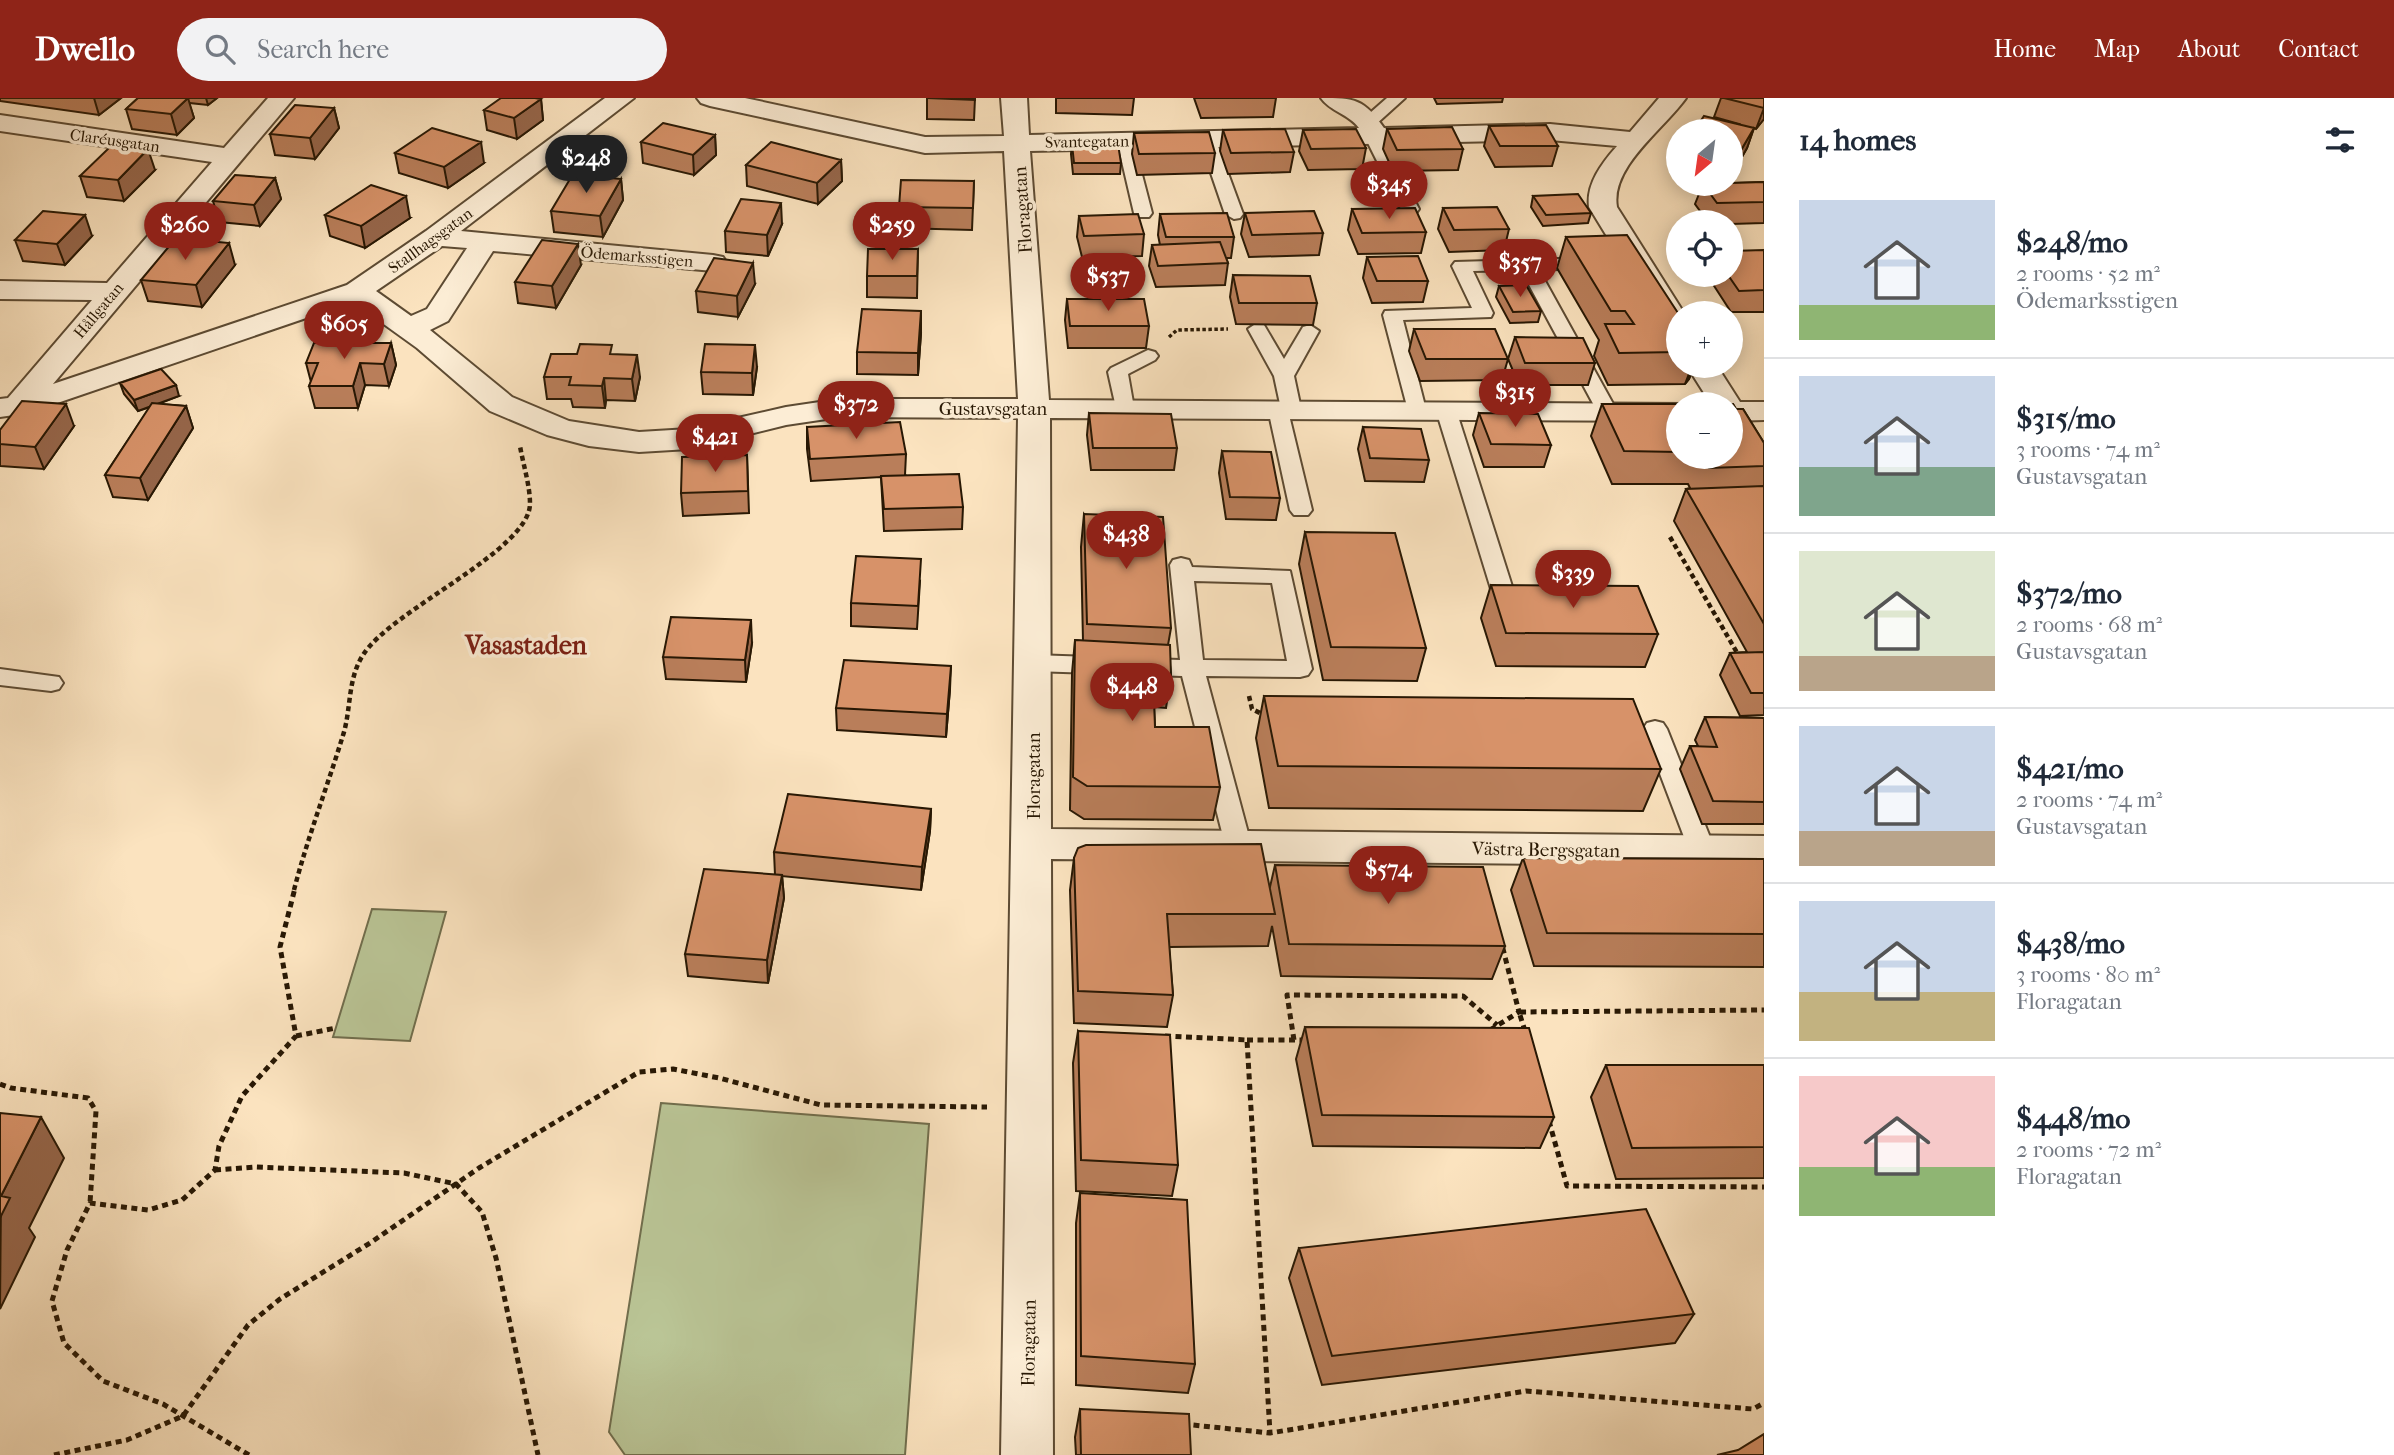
<!DOCTYPE html>
<meta charset="utf-8">
<style>
body{margin:0;font-family:"IM FELL French Canon",serif;background:#f2f2f3;color:#1f2937;height:100vh;display:flex;flex-direction:column;font-size:26px;white-space:nowrap}
*{box-sizing:border-box;margin:0}
p{font-size:23px;color:#747a83}
.icon{flex:none;width:38px;height:38px;fill:none;stroke:currentColor;stroke-width:2;stroke-linecap:round;stroke-linejoin:round}
.map{position:relative;flex:1;overflow:hidden}
.panel{display:flex;flex-direction:column;background:#fff;width:630px}
.panel>*{flex:none}
.needle{width:46px;rotate:209deg}
.tools{position:absolute;left:1666px;top:21px;display:grid;gap:14px}
.tools a{display:grid;place-items:center;width:77px;height:77px;border-radius:50%;background:#fff;box-shadow:0 4px 18px #0003;font-size:35px}
.price{position:absolute;translate:-50% -60px;padding:0 16px;border-radius:24px;background:#8f2418;color:#fff;font-size:23px;line-height:46px;filter:drop-shadow(0 2px 4px #0008)}
.price::after{content:'';position:absolute;left:50%;top:42px;width:21px;height:16px;margin-left:-10px;background:inherit;clip-path:polygon(0 0,100% 0,50% 100%)}
.price.current{background:#222;color:#fff}
ul{padding:0;list-style:none}
li{display:flex;align-items:center;gap:21px;height:175px;padding:0 35px}
li+li{border-top:2px solid #e0e1e3}
li span{display:grid;place-items:center;flex:none;width:196px;height:140px;border-radius:0px;color:#555}
li>.icon{margin-inline-start:auto}
span .icon{width:84px;height:84px;fill:#fffc;stroke-width:1}
li b{font-size:30px}
h2{display:flex;justify-content:space-between;align-items:center;height:84px;padding:0 35px;font-size:30px}
header{display:flex;align-items:center;gap:42px;box-sizing:border-box;height:98px;padding:0 35px;background:#8f2418;color:#fff}
header strong{font-size:33px}
nav{display:flex;gap:38px;margin-inline-start:auto;font-size:24px}
.search{width:490px;height:63px;background:#f2f2f3;display:flex;align-items:center;gap:18px;box-sizing:border-box;padding:0 24px;border-radius:38px;color:#747a83;font-size:26px}
main{display:flex;flex:1;min-height:0}
.map>svg:first-child{display:block}
.green{fill:#bac596;stroke:#716e4d;stroke-width:2}
.lines{fill:none;stroke-linecap:round;stroke-linejoin:round}
.lane-casing{stroke:#5d4b33;stroke-width:4}
.street-casing{stroke:#5d4b33;stroke-width:4}
.path-far2{stroke:#281804;stroke-width:3.5;stroke-dasharray:3.5 2.5;stroke-linecap:butt}
.path-far1{stroke:#281804;stroke-width:4.5;stroke-dasharray:5 3.5;stroke-linecap:butt}
.path{stroke:#281804;stroke-width:5;stroke-dasharray:6 4.5;stroke-linecap:butt}
.lane{fill:#fcedd5;fill-rule:evenodd}
.street{fill:#fcedd5;fill-rule:evenodd}
.wall{fill:#b97e5a;stroke:#281804;stroke-width:2;fill-rule:evenodd}
.shaded-wall{fill:#96664a;stroke:#281804;stroke-width:2}
.building{fill:#d79269;stroke:#281804;stroke-width:2}
.labels{text-anchor:middle;stroke-width:7;stroke-linejoin:round;paint-order:stroke}
.far-street-label{font-size:16px;fill:#281804;stroke:#fcedd5}
.street-label{font-size:19px;fill:#281804;stroke:#fcedd5}
.district-label{font-size:26px;font-weight:bold;fill:#7a1f14;stroke:#fcedd5}
</style>
<header>
<strong>Dwello</strong>
<div class="search"><svg class="icon" aria-label="search" viewBox="0 0 24 24"><circle cx="10" cy="10" r="6"/><path d="M15 15l6 6"/></svg>Search here</div>
<nav><a>Home</a><a>Map</a><a>About</a><a>Contact</a></nav>
</header>
<main>
<div class="map">
<svg width="1764" height="1357" viewBox="0 0 1764 1357">
<rect width="100%" height="100%" fill="#fbe3bf"/>
<filter id="stains"><feTurbulence type="fractalNoise" baseFrequency=".00286" numOctaves="4"/><feColorMatrix values="0 0 0 0 .2 0 0 0 0 .09 0 0 0 0 .02 0 0 0 .5 -.17"/></filter>
<radialGradient id="worn" r=".72"><stop offset=".6" stop-color="#630" stop-opacity="0"/><stop offset="1" stop-color="#630" stop-opacity=".3"/></radialGradient>
<!-- green -->
<path class="green" d="M372,811L446,814L410,943L333,939Z
M661,1005L929,1026L905,1357H625L609,1334Z"/>
<g class="lines">
<defs>
<path id="lane" d="M1387,0H1405L1374,28H1362L1360,25L1362,22Z
M1372,32L1380,37L1419,111L1416,115H1404L1401,111L1364,37Z
M1207,35L1215,40L1243,116L1240,120L1234,121L1225,116L1199,40Z
M1125,37L1133,42L1152,115L1149,119H1137L1134,115L1117,42Z
M1591,160L1600,165L1597,169L1539,172L1617,313L1614,317H1600L1597,313L1521,172L1473,173L1493,215L1491,219L1403,222L1426,312L1423,316H1409L1383,217L1385,213L1472,210L1452,168L1455,164Z
M1257,225L1264,227L1284,261L1303,229L1310,227L1319,233L1294,278L1301,311L1298,315L1289,317L1312,412L1308,417H1294L1290,412L1268,311L1271,307L1280,306L1274,278L1248,231Z
M1148,252L1155,254L1158,258L1155,262L1128,276L1134,310L1131,314H1117L1108,274L1111,270Z
M1446,306L1453,308L1456,312L1517,504L1514,509L1506,511L1498,509L1495,504L1436,312L1439,308Z
M1181,460L1189,462L1192,469L1290,473L1312,571L1308,577L1300,579L1206,578L1251,746L1247,753L1238,755L1229,753L1225,746L1182,578L1033,573L1025,571L1021,565L1025,559L1033,557L1180,562L1170,467L1173,462ZM1194,483L1272,485L1287,563L1203,562Z
M0,571L59,579L63,585L59,591L51,593L0,587Z
M1655,623L1663,625L1667,631L1715,752L1711,759L1702,761L1693,759L1689,752L1643,631L1647,625Z"/>
<path id="street" d="M268,0H294L53,286L347,187L426,133L605,0H634L461,133L713,157L723,159L727,165L723,171L713,173L493,153L448,223L430,232L512,299L569,323L639,334L689,331L786,309L840,301H1018L1004,53L925,55L710,8L701,5L697,0H745L925,39L1004,38L1001,0H1027L1029,37L1359,30C1349,16 1331,14 1321,0C1355,0 1364,1 1384,30L1550,26L1630,34L1659,0H1686C1664,31 1610,69 1617,109L1684,215H1678V239L1668,236L1663,230L1589,109C1586,86 1602,65 1617,48L1550,42L1030,53L1049,302L1685,306H1678V323L1050,320L1051,731L1764,738V768L1051,761L1053,1357H1001L1018,320L840,319L786,327L689,351L639,354L589,348L547,337L490,313L417,250L353,204L28,315L0,319V301L8,300L92,202L0,201V183L107,185L212,64L0,33V17L224,50ZM442,148L467,150L427,211L411,218L376,193Z
M1687,268H1717L1740,304H1764V322L1731,323V306H1711Z"/>
</defs>
<!-- lane casing -->
<use href="#lane" class="lane-casing"/>
<!-- street casing -->
<use href="#street" class="street-casing"/>
<!-- path-far2 -->
<path class="path-far2" d="M1169,239L1177,232L1228,231"/>
<!-- path-far1 -->
<path class="path-far1" d="M1670,439L1739,558
M1249,598L1252,611L1264,617
M294,792C308,738 328,687 344,634C351,609 348,580 363,557C391,512 529,453 530,406C530,387 523,366 520,348"/>
<!-- path -->
<path class="path" d="M1490,932L1519,914L1502,847
M1525,933L1519,914L1764,912
M296,938L336,930
M1165,938L1247,942L1270,1335
M1247,942H1306
M1294,942L1287,897L1463,898L1497,927
M0,986L11,990L88,1000L96,1013L90,1105
M1549,1023L1567,1088L1764,1089
M215,1072L256,1069L404,1075L456,1086L482,1114L496,1160L538,1357
M1183,1326L1270,1335L1526,1293L1753,1311L1764,1305
M54,1357L127,1342L183,1318L248,1227L280,1201L370,1145L479,1070L639,974L673,971L719,980L821,1007L987,1009
M249,1357L163,1306L103,1283L64,1245L52,1203L67,1152L90,1105L148,1112L182,1102L215,1072L219,1048L242,998L296,938L280,849L295,790"/>
<!-- lane -->
<use href="#lane" class="lane"/>
<!-- street -->
<use href="#street" class="street"/>
</g>
<!-- wall -->
<path class="wall" d="M0,0H121L99,17L0,3Z
M138,0H217L208,7L189,5L194,20L177,37L132,31L126,11Z
M927,0H975L974,22L927,21Z
M1056,0H1134L1132,17L1056,15Z
M1194,0H1276L1273,19L1201,20Z
M1434,0H1503L1502,4L1437,6Z
M1721,0H1764V21L1756,31L1754,30L1747,50L1731,78V33L1739,26L1714,19Z
M541,1L543,22L517,41L487,32L484,12Z
M334,10L339,30L315,61L275,57L270,36Z
M1489,28L1558,48L1552,68L1495,69L1484,48Z
M1387,31L1463,51L1458,72L1393,73L1383,51Z
M1223,32L1294,54L1290,74L1228,76L1220,53Z
M1303,32L1366,50L1362,71L1308,72L1299,53Z
M1134,35L1215,55L1212,75L1137,77L1132,56Z
M715,37L716,57L694,77L643,65L641,44Z
M1072,46L1121,65L1120,76H1073L1071,56Z
M395,55L484,65L448,90L399,75Z
M841,62L842,83L818,106L747,88L746,67Z
M155,72L124,103L87,99L80,78Z
M275,80L281,101L260,128L219,124L213,103Z
M621,81L623,102L603,139L554,134L551,113Z
M974,83L972,132L899,130V109Z
M1764,84V125L1731,126V124H1708L1695,106L1703,86Z
M1533,98L1591,115L1588,125L1543,128L1531,109Z
M1443,110L1509,131L1504,152L1449,154L1438,131Z
M1352,111L1426,134L1421,155L1358,156L1348,132Z
M1245,115L1323,135L1319,157L1249,159L1241,136Z
M1160,116L1234,139L1231,160H1226L1228,165L1225,187L1156,189L1149,168L1152,147H1160L1158,137Z
M325,117L410,120L365,150L330,138Z
M1079,118L1144,136L1142,158L1082,159L1077,139Z
M782,126L768,158L726,154L725,133Z
M92,138L65,167L23,163L15,142Z
M1566,139L1678,215V268H1694L1689,281L1685,286L1608,287L1594,258L1599,242L1557,170Z
M918,151L917,200L867,199V178Z
M1764,152V214H1731L1707,177H1731Z
M1367,159L1428,183L1423,204L1372,205L1363,180Z
M235,167L202,209L148,203L141,182Z
M581,167L556,210L518,205L515,184Z
M1233,177L1317,205L1313,227L1236,226L1230,199Z
M755,186L738,219L698,214L696,193Z
M1499,188L1541,213L1538,224L1510,225L1496,199Z
M1067,201L1149,228L1146,250H1068L1065,222Z
M1414,231L1508,261L1502,282L1420,283L1409,253Z
M921,235L918,277L857,276V254Z
M1515,239L1595,265L1588,287H1519L1508,261Z
M391,245L396,267L389,288L365,287L358,310H315L309,288L311,284L306,265Z
M613,257L640,279L635,303L606,302L605,310L573,309L571,301H547L544,279Z
M757,269L753,297L703,296L701,274Z
M120,285L179,298L158,306L186,308L193,330L148,402L113,399L105,377L150,309L138,313L124,296Z
M1602,306H1733L1736,311H1743L1764,345V617L1740,618L1720,577L1730,555L1747,554L1674,423L1686,391L1690,390L1688,386H1612L1591,338ZM1678,306H1731V359H1678Z
M1089,315L1177,350L1174,372H1091L1087,337Z
M1479,315L1551,347L1544,369H1484L1473,337Z
M74,328L44,371L0,368V332Z
M807,329L906,356L905,377L963,409L962,431L884,433L881,379L811,383L807,351Z
M1363,329L1429,362L1424,384L1365,383L1358,351Z
M1222,353L1280,400L1276,422L1226,421L1219,375Z
M747,357L749,415L683,418L681,395Z
M1084,416L1171,530L1168,547L1171,577L1166,610L1154,609L1155,629L1220,689L1213,722L1084,721L1070,712L1072,575L1075,542L1083,543L1081,449Z
M1305,434L1426,550L1417,583L1323,582L1299,466Z
M920,483L917,531L851,528V505Z
M1491,487L1658,536L1645,569L1496,568L1481,520Z
M752,545L746,584L666,581L663,559Z
M950,591L946,639L837,632L836,610Z
M1264,598L1661,671L1643,713L1269,710L1256,640Z
M1705,619L1764,620V726H1702L1680,671L1690,648H1698L1695,642Z
M931,711L930,733L921,792L782,778L784,800L768,885L688,878L685,856L775,777L774,754Z
M1074,760L1270,789L1275,767L1505,848L1492,881L1281,878L1272,828L1268,848L1169,849L1173,897L1167,929L1074,925L1070,792Z
M1523,760L1764,761V869L1534,868L1511,792Z
M1305,929L1554,1019L1540,1050L1313,1048L1296,961Z
M1078,933L1178,1067L1172,1098L1076,1093L1073,965Z
M1606,967H1764V1080L1616,1081L1591,999Z
M1080,1095L1195,1266L1188,1295L1076,1287V1125Z
M1299,1150L1694,1216L1675,1245L1322,1287L1289,1180Z
M1080,1311L1191,1357H1076L1075,1339Z"/>
<!-- shaded-wall -->
<path class="shaded-wall" d="M94,0H121L99,17Z
M188,0L194,20L177,37L171,16Z
M206,0H217L208,7Z
M541,1L543,22L517,41L514,20Z
M334,10L339,30L315,61L310,40Z
M1764,10V21L1756,31Z
M1754,30L1747,50L1731,78L1737,59Z
M715,37L716,57L694,77L693,57Z
M481,44L484,65L448,90L444,69Z
M148,51L155,72L124,103L118,82Z
M841,62L842,83L818,106L817,85Z
M275,80L281,101L260,128L254,107Z
M621,81L623,102L603,139L600,118Z
M406,98L410,120L365,150L361,128Z
M781,105L782,126L768,158L767,137Z
M85,117L92,138L65,167L57,146Z
M229,145L235,167L202,209L196,187Z
M578,146L581,167L556,210L552,188Z
M753,165L755,186L738,219L737,198Z
M921,213V235L918,277V255Z
M391,245L396,267L389,288L384,266Z
M755,247L757,269L753,297L752,275Z
M637,257L640,279L635,303L632,281Z
M360,265L365,287L358,310L353,288Z
M1692,268H1694L1689,281L1685,286Z
M604,280L606,302L605,310L602,288Z
M176,287L179,298L138,313L134,302Z
M66,306L74,328L44,371L35,349Z
M186,308L193,330L148,402L140,380Z
M751,522L752,545L746,584L745,562Z
M951,568L950,591L946,639L947,616Z
M931,711L930,733L921,792L922,769Z
M782,777L784,800L768,885L767,862Z
M41,1019L64,1060L29,1130L35,1139L0,1211L1,1098Z"/>
<!-- building -->
<path class="building" d="M138,0H188L171,16L126,11Z
M501,0H535L541,1L514,20L484,12Z
M927,0H975V2Z
M1724,0H1764V10Z
M295,7L334,10L310,40L270,36Z
M1704,18L1754,30L1737,59L1731,58V33H1694Z
M663,25L715,37L693,57L641,44Z
M1546,27L1558,48H1500L1489,28Z
M1452,29L1463,51L1397,52L1387,31Z
M432,30L481,44L444,69L395,55Z
M1285,31L1294,54L1231,55L1223,32Z
M1356,31L1366,50L1311,51L1303,32Z
M1209,34L1215,55L1139,56L1134,35Z
M771,44L841,62L817,85L746,67Z
M1072,46H1118L1121,65H1074Z
M111,48L148,51L118,82L80,78Z
M573,76L621,81L600,118L551,113Z
M235,77L275,80L254,107L213,103Z
M901,82L974,83L973,110L899,109Z
M1764,84V104L1717,105L1703,86H1731V85Z
M371,87L406,98L361,128L325,117Z
M1578,96L1591,115L1546,117L1533,98Z
M741,101L781,105L767,137L725,133Z
M1497,109L1509,131L1454,132L1443,110Z
M1415,110L1426,134L1362,135L1352,111Z
M43,113L85,117L57,146L15,142Z
M1314,113L1323,135L1252,137L1245,115Z
M1227,115L1234,139H1166L1160,116Z
M1138,116L1144,136L1084,138L1079,118Z
M1627,137L1678,215V254L1619,255L1605,226H1634L1625,213H1611L1566,139Z
M176,140L229,145L196,187L141,182Z
M542,142L578,146L552,188L515,184Z
M1220,144L1228,165L1158,168L1152,147Z
M868,151H918L917,178H867Z
M1764,152V192L1739,193L1728,177H1731V153Z
M1418,158L1428,183H1377L1367,159Z
M714,160L753,165L737,198L696,193Z
M1233,177L1310,178L1317,205H1239Z
M1526,187L1541,213L1513,214L1499,188Z
M1067,201H1144L1149,228H1070Z
M862,211L921,213L918,255L857,254Z
M1414,231H1495L1508,261H1426Z
M1515,239L1583,240L1595,265H1525Z
M314,245H391L384,266L360,265L353,288H309L318,265H306Z
M580,246L612,247L610,256L637,257L632,281L604,280L602,288L569,287L571,279H544L551,256H577Z
M705,246L755,247L752,275L701,274Z
M161,271L176,287L134,302L120,285Z
M22,303L66,306L35,349L0,346V332Z
M152,305L186,308L140,380L105,377Z
M1602,306H1733L1736,311H1743L1764,345V368L1709,370L1703,359H1731V306H1678V354L1624,353Z
M1089,315L1171,316L1177,350H1093Z
M1479,315L1538,316L1551,347L1491,346Z
M900,324L906,356L810,361L807,329Z
M1363,329L1421,331L1429,362L1370,360Z
M1222,353L1271,354L1280,400L1230,399Z
M747,357L748,393L681,395L682,359Z
M959,376L963,409L884,411L881,378Z
M1764,388V526L1686,391Z
M1084,416L1163,419L1171,530L1087,526Z
M1305,434L1395,435L1426,550L1331,549Z
M856,458L921,461L918,508L851,505Z
M1491,487L1638,488L1658,536L1506,535Z
M671,519L751,522L745,562L663,559Z
M1075,542L1170,547L1171,577L1153,576L1155,629H1209L1220,689L1087,688L1073,679Z
M1764,554V595H1751L1730,555Z
M844,562L951,568L947,616L836,610Z
M1264,598L1633,601L1661,671L1278,668Z
M1705,619L1764,620V704L1713,703L1690,648L1717,649Z
M788,696L931,711L922,769L774,754Z
M1261,746L1275,816H1167L1173,897L1078,893L1074,760L1078,750L1086,747Z
M1523,760L1764,761V836L1547,835Z
M1275,767L1483,769L1505,848L1289,846Z
M704,771L782,777L767,862L685,856Z
M1305,929L1529,930L1554,1019L1322,1017Z
M1078,933L1170,937L1178,1067L1081,1062Z
M1606,967H1764V1049L1632,1050Z
M0,1015L41,1019L1,1098L10,1100L0,1120Z
M1080,1095L1187,1102L1195,1266L1081,1258Z
M1646,1111L1694,1216L1332,1258L1299,1150Z
M1080,1311L1189,1316L1191,1357H1081Z
M1764,1336V1357H1717L1738,1352Z"/>
<g class="labels">
<!-- far-street labels -->
<g class="far-street-label">
<text transform="translate(115 42) rotate(8)" y="6">Claréusgatan</text>
<text transform="translate(1087 43) rotate(-1)" y="6">Svantegatan</text>
<text transform="translate(430 142) rotate(-36)" y="6">Stallhagsgatan</text>
<text transform="translate(637 158) rotate(5)" y="6">Ödemarksstigen</text>
<text transform="translate(98 212) rotate(-50)" y="6">Hållgatan</text>
</g>
<!-- street labels -->
<g class="street-label">
<text transform="translate(1022 112) rotate(-94)" y="7">Floragatan</text>
<text x="993" y="317">Gustavsgatan</text>
<text transform="translate(1033 678) rotate(-90)" y="7">Floragatan</text>
<text transform="translate(1546 751) rotate(1)" y="7">Västra Bergsgatan</text>
<text transform="translate(1028 1245) rotate(-89)" y="7">Floragatan</text>
</g>
<!-- district labels -->
<g class="district-label">
<text x="526" y="556">Vasastaden</text>
</g>
</g>
<rect width="100%" height="100%" filter="url(#stains)"/>
<rect width="100%" height="100%" fill="url(#worn)"/>
</svg>
<div class="tools">
<a><svg class="needle" viewBox="-14 -14 28 28"><path d="M0-13l5 13h-10z" fill="#e53935"/><path d="M0 13l5-13h-10z" fill="#747a83"/></svg></a>
<a><svg class="icon" aria-label="locate" viewBox="0 0 24 24"><circle cx="12" cy="12" r="6"/><path d="M12 2v4M12 18v4M2 12h4M18 12h4"/></svg></a>
<a>+</a>
<a>−</a>
</div>
<b class="price current" style="left:586px;top:97px">$248</b>
<b class="price" style="left:1389px;top:123px">$345</b>
<b class="price" style="left:185px;top:164px">$260</b>
<b class="price" style="left:892px;top:164px">$259</b>
<b class="price" style="left:1520px;top:201px">$357</b>
<b class="price" style="left:1108px;top:215px">$537</b>
<b class="price" style="left:344px;top:263px">$605</b>
<b class="price" style="left:1515px;top:331px">$315</b>
<b class="price" style="left:856px;top:343px">$372</b>
<b class="price" style="left:715px;top:376px">$421</b>
<b class="price" style="left:1126px;top:473px">$438</b>
<b class="price" style="left:1573px;top:512px">$339</b>
<b class="price" style="left:1132px;top:625px">$448</b>
<b class="price" style="left:1388px;top:808px">$574</b>
</div>
<section class="panel">
<h2>14 homes<svg class="icon" aria-label="filters" viewBox="0 0 24 24"><path d="M4 7h16M4 17h16"/><circle cx="9" cy="7" r="2"/><circle cx="15" cy="17" r="2"/></svg></h2>
<ul>
<li><span style="background:linear-gradient(#c9d6e8 75%,#8fb573 0)"><svg class="icon" aria-label="home" viewBox="0 0 24 24"><path d="M3 11l9-7 9 7M6 9v11h12V9"/></svg></span><div><b>$248/mo</b><p>2 rooms · 52 m²</p><p>Ödemarksstigen</p></div></li>
<li><span style="background:linear-gradient(#c9d6e8 65%,#7fa58c 0)"><svg class="icon" aria-label="home" viewBox="0 0 24 24"><path d="M3 11l9-7 9 7M6 9v11h12V9"/></svg></span><div><b>$315/mo</b><p>3 rooms · 74 m²</p><p>Gustavsgatan</p></div></li>
<li><span style="background:linear-gradient(#dfe7d0 75%,#b9a48a 0)"><svg class="icon" aria-label="home" viewBox="0 0 24 24"><path d="M3 11l9-7 9 7M6 9v11h12V9"/></svg></span><div><b>$372/mo</b><p>2 rooms · 68 m²</p><p>Gustavsgatan</p></div></li>
<li><span style="background:linear-gradient(#c9d6e8 75%,#b9a48a 0)"><svg class="icon" aria-label="home" viewBox="0 0 24 24"><path d="M3 11l9-7 9 7M6 9v11h12V9"/></svg></span><div><b>$421/mo</b><p>2 rooms · 74 m²</p><p>Gustavsgatan</p></div></li>
<li><span style="background:linear-gradient(#c9d6e8 65%,#c2b280 0)"><svg class="icon" aria-label="home" viewBox="0 0 24 24"><path d="M3 11l9-7 9 7M6 9v11h12V9"/></svg></span><div><b>$438/mo</b><p>3 rooms · 80 m²</p><p>Floragatan</p></div></li>
<li><span style="background:linear-gradient(#f6c9c9 65%,#8fb573 0)"><svg class="icon" aria-label="home" viewBox="0 0 24 24"><path d="M3 11l9-7 9 7M6 9v11h12V9"/></svg></span><div><b>$448/mo</b><p>2 rooms · 72 m²</p><p>Floragatan</p></div></li>
</ul>
</section>
</main>
